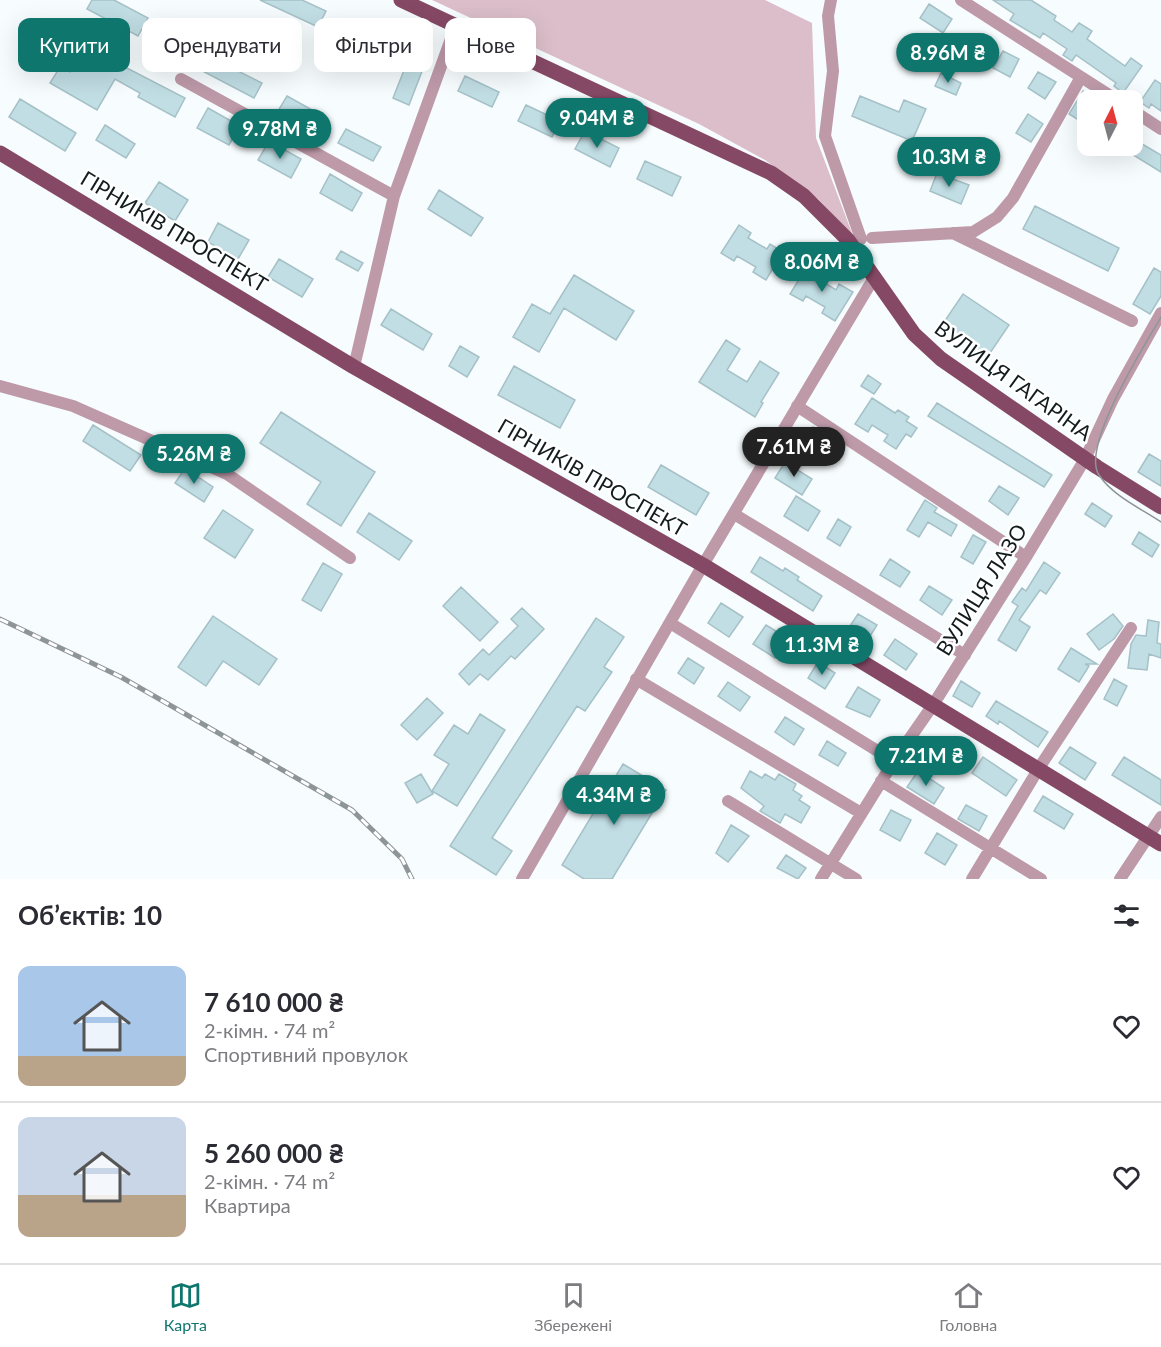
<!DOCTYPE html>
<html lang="uk">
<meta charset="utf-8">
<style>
body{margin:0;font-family:Lato,sans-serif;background:#f7f7f7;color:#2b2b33;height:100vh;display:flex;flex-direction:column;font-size:22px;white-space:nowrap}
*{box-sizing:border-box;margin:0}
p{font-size:20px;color:#7c7c81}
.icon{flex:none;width:33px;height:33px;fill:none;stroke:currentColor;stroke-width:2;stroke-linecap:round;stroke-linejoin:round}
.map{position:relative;height:879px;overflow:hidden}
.panel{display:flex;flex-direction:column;background:#fff;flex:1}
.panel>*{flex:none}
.hud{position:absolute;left:18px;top:18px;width:600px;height:54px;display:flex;gap:12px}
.needle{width:39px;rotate:6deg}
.fabs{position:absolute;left:1077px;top:90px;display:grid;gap:12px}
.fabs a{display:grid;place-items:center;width:66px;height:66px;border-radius:12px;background:#fff;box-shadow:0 6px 24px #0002;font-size:30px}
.price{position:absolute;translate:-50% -51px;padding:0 14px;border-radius:21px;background:#0f766e;color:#fff;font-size:20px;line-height:39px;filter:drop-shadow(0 2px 3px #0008)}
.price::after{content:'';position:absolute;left:50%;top:36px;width:18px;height:14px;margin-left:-9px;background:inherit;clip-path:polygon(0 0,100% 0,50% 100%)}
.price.on{background:#222;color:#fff}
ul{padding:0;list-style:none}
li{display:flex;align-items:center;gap:18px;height:150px;padding:0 18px}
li+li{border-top:2px solid #e1e1e2}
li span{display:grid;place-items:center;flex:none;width:168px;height:120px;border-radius:12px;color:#555}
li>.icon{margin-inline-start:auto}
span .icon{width:72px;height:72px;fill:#fffc;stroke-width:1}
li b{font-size:26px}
h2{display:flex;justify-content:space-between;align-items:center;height:72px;padding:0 18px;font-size:26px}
.tag{padding:0 21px;border-radius:12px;background:#fff;box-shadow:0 6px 24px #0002;font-size:21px;line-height:54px}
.tag.on{background:#0f766e;color:#fff}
.dock{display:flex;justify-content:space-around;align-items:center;height:84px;border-top:2px solid #e1e1e2;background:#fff;font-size:16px;color:#7c7c81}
.dock a{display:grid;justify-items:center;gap:3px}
.dock .on{color:#0f766e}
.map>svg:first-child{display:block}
.green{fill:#dbbec9}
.building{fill:#c1dee4;stroke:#a5c1c7;stroke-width:1.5}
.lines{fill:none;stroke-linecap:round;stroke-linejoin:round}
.minor{stroke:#be9aa9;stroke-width:12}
.major{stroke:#864965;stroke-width:15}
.tram{stroke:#8e9597;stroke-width:1.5}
.rail-casing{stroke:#8e9597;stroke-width:5}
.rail{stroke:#fff;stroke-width:3;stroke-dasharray:9;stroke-linecap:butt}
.labels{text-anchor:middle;stroke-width:5;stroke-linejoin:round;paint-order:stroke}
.street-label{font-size:21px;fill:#121c1e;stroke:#fff}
</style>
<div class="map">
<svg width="1161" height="879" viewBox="0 0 1161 879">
<rect width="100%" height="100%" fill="#f7fcfe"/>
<!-- green -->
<path class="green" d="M432,0H765L812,23L816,138L852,233H850L818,199L765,160L699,124Z"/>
<!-- building -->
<path class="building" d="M92,0H114L148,18L138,36L87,9Z
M260,0H302L326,11L318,27Z
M993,0H1031L1056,16L1054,20L1072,32L1079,23L1092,31L1087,39L1125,66L1131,58L1142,66L1123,93L1114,86L1116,83L1076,55L1072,61L1063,55L1067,49L1043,33L1040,38L1010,20L1014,14Z
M929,4L952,19L943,33L920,18Z
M357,26L387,39L380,55L350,42Z
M180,36L212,53L210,57L262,83L254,98L170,54Z
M88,41L97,47L94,51L185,98L175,117L138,97L140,93L115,79L97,110L50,83L60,67L70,72Z
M1003,51L1019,59L1010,77L993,68Z
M410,55L426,61L409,105L393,98Z
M1038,72L1056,82L1045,99L1028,88Z
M941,73L961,83L956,95L935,86Z
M465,76L499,92L492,107L458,91Z
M1155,80L1161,84V111L1151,104L1149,108L1140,102Z
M1083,91L1099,100H1088V126L1069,114Z
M287,96L323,116L314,131L278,111Z
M860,96L899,112L904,100L926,109L912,141L852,116Z
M20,99L76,133L65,151L9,117Z
M526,105L560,121L552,137L518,121Z
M208,108L240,126L229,145L197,128Z
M1028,114L1043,124L1031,142L1016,133Z
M105,125L135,144L126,158L96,140Z
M346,129L381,147L373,161L338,143Z
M585,131L619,148L610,167L575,149Z
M269,141L301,159L291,178L258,160Z
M1137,141L1161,155V172L1130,153Z
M645,161L681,177L672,196L637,179Z
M937,173L969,185L961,204L930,191Z
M330,174L362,193L352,211L320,193Z
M159,182L188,200L175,221L145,203Z
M439,190L483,218L471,236L428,209Z
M1035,206L1119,248L1108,271L1023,229Z
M218,223L249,240L238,259L208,242Z
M739,225L751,233L748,238L767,249L770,244L783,252L766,280L753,272L756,267L737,256L734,261L721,253Z
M341,251L363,263L358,271L336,259Z
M279,259L313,279L302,297L268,277Z
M808,265L821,273L817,278L836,290L839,284L853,292L835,321L822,313L825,307L806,296L803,301L790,294Z
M1154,268L1161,272V296L1150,314L1133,304Z
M574,275L634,311L616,340L564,308L539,352L513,337L532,304L550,314Z
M963,294L1009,325L988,356L942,325Z
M391,309L432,334L423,350L381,325Z
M726,340L740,349L727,370L747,382L760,361L779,373L761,402L763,403L755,417L699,382Z
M460,346L479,357L467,377L449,366Z
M514,366L575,400L560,428L498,395Z
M868,375L881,384L874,394L861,386Z
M872,398L895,413L898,410L909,417L906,421L917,428L911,437L906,434L896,449L884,441L888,435L872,425L868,432L855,424Z
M937,403L1052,475L1044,487L928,416Z
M281,412L375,472L341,526L307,504L321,482L260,443Z
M93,425L141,455L130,471L83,441Z
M813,427L833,440L819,462L799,450Z
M1149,454L1161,461V486L1138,472Z
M785,462L812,479L802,495L775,478Z
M661,465L709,493L696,515L648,487Z
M185,468L213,487L204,502L175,483Z
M999,486L1019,498L1008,515L989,501Z
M796,496L820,511L808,531L784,516Z
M925,500L937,508L934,512L957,525L951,536L928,522L919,537L907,530Z
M1092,503L1112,516L1105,527L1085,514Z
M223,510L253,530L235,558L204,538Z
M369,513L412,541L399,560L357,532Z
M838,519L851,527L840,546L827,538Z
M1139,532L1159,545L1152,557L1132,544Z
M973,535L986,542L973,564L961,557Z
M760,557L783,571L785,568L799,577L797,580L822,596L813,611L751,572Z
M890,559L910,572L900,587L880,575Z
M1044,562L1060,573L1046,594L1040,590L1019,620L1030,627L1016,651L998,640L1018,606L1012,602L1022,588L1026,591Z
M323,563L342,574L321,611L302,600Z
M929,586L952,600L942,615L920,600Z
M461,587L498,622L480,641L443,606Z
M721,603L743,617L729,637L708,623Z
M522,608L544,629L515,659L511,656L488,680L480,674L469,685L459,674L483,649L489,655L518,626L511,619Z
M858,614L877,625L867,641L848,629Z
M1113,614L1123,626L1114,639L1099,650L1087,634Z
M213,616L277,659L259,685L223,661L206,686L178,667Z
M596,618L624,637L604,667L612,672L585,711L577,706L492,838L512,851L496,875L450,846Z
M1148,620L1159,622L1157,643L1161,644V658L1149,654L1147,670L1128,668L1131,644L1136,635L1146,636Z
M766,625L776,631L774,636L785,643L775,658L753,644Z
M895,639L917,654L906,670L884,655Z
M1071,648L1097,664H1085L1089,666L1079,682L1058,669Z
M688,658L704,668L694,684L678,673Z
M818,662L835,673L825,689L808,678Z
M1114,679L1127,686L1117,706L1104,699Z
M961,681L980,693L972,707L953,696Z
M728,682L750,697L740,711L718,696Z
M858,687L880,700L870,717L846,707Z
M427,698L443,713L417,740L401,725Z
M996,701L1048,732L1038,747L999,721L998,724L986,716Z
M480,714L505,730L457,806L432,791L449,764L434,755L454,725L468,734Z
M785,717L804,729L794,745L775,732Z
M827,741L846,753L838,766L819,755Z
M1070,747L1096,763L1085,780L1059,763Z
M983,757L1017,780L1006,796L972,773Z
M1124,757L1161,780V805L1112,775Z
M623,764L666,790L612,879H584L562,865Z
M750,771L762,778L765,774L775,780L779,774L796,784L793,790L802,796L799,800L810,807L801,823L785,814L780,823L760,811L764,806L741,788Z
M918,771L944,788L934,804L907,787Z
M421,774L433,794L417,803L405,783Z
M1043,796L1073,814L1064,829L1034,811Z
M966,805L987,816L979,831L958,819Z
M891,810L911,820L900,841L880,830Z
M731,825L749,836L728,862L716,853Z
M937,833L957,845L945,865L925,853Z
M786,855L806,868L798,879L777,868Z"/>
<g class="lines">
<!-- minor -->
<path class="minor" d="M831,0L828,16L833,71L825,136L861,239
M961,0L1117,100
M181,79L394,196
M1132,110L1161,129
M953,233L1132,321
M872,238L973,232L997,217L1013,198L1081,77
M354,367L394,196L456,25
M0,386L73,406L227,474L350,558
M797,406L1026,557
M734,514L965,655
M670,623L894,761
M636,679L861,813
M881,781L1041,879
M728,801L856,879
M522,879L703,565L875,276
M821,879L894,761L933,705L1026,557L1085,459L1113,399L1161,313
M972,879L1039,768L1131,628
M1120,879L1161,817"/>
<!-- major -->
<path class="major" d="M401,0L771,173L804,196L848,240L914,334L941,359L1097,467L1161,507
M0,153L354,367L703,565L1161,844"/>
<!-- tram -->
<path class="tram" d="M1161,317C1145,345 1080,447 1099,475C1113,496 1140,508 1161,522"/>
<defs>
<path id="rail" d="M0,619L121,677L352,810L402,859L412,879"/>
</defs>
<!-- rail casing -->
<use href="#rail" class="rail-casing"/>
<!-- rail -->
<use href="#rail" class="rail"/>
</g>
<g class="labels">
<!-- street labels -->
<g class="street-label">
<text transform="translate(174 232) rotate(31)" y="7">ГІРНИКІВ ПРОСПЕКТ</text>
<text transform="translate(1013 381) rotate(36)" y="7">ВУЛИЦЯ ГАГАРІНА</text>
<text transform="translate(592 478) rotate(30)" y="7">ГІРНИКІВ ПРОСПЕКТ</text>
<text transform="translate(982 590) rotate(-58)" y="7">ВУЛИЦЯ ЛАЗО</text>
</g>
</g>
</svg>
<div class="fabs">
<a><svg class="needle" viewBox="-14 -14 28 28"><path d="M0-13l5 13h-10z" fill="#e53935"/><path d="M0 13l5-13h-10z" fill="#7c7c81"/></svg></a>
</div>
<b class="price" style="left:948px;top:84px">8.96M ₴</b>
<b class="price" style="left:597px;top:149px">9.04M ₴</b>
<b class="price" style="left:280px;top:160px">9.78M ₴</b>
<b class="price" style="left:949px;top:188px">10.3M ₴</b>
<b class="price" style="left:822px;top:293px">8.06M ₴</b>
<b class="price on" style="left:794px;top:478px">7.61M ₴</b>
<b class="price" style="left:194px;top:485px">5.26M ₴</b>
<b class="price" style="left:822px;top:676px">11.3M ₴</b>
<b class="price" style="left:926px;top:787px">7.21M ₴</b>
<b class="price" style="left:614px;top:826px">4.34M ₴</b>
<div class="hud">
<a class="tag on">Купити</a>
<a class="tag">Орендувати</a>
<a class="tag">Фільтри</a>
<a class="tag">Нове</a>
</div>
</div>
<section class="panel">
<h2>Об’єктів: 10<svg class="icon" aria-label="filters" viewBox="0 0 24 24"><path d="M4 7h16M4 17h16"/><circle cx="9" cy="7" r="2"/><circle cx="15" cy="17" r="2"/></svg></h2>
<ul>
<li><span style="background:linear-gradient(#a9c7e8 75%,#b9a48a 0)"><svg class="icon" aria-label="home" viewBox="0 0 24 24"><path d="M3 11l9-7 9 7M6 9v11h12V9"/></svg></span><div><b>7 610 000 ₴</b><p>2-кімн. · 74 m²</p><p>Спортивний провулок</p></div><svg class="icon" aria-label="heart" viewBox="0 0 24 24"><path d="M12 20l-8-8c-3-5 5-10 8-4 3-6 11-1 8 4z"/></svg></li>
<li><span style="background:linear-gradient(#c9d6e8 65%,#b9a48a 0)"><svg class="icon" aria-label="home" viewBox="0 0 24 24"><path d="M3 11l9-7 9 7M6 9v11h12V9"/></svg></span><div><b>5 260 000 ₴</b><p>2-кімн. · 74 m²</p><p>Квартира</p></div><svg class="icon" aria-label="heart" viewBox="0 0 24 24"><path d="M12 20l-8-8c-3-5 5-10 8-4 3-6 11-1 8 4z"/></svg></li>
</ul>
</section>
<nav class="dock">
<a class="on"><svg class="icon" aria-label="map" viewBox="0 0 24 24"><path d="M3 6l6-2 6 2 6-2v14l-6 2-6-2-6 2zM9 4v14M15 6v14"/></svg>Карта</a>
<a><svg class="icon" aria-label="saved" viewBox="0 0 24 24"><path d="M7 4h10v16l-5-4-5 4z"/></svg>Збережені</a>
<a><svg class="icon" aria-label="home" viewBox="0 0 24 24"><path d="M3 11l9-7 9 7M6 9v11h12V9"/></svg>Головна</a>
</nav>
